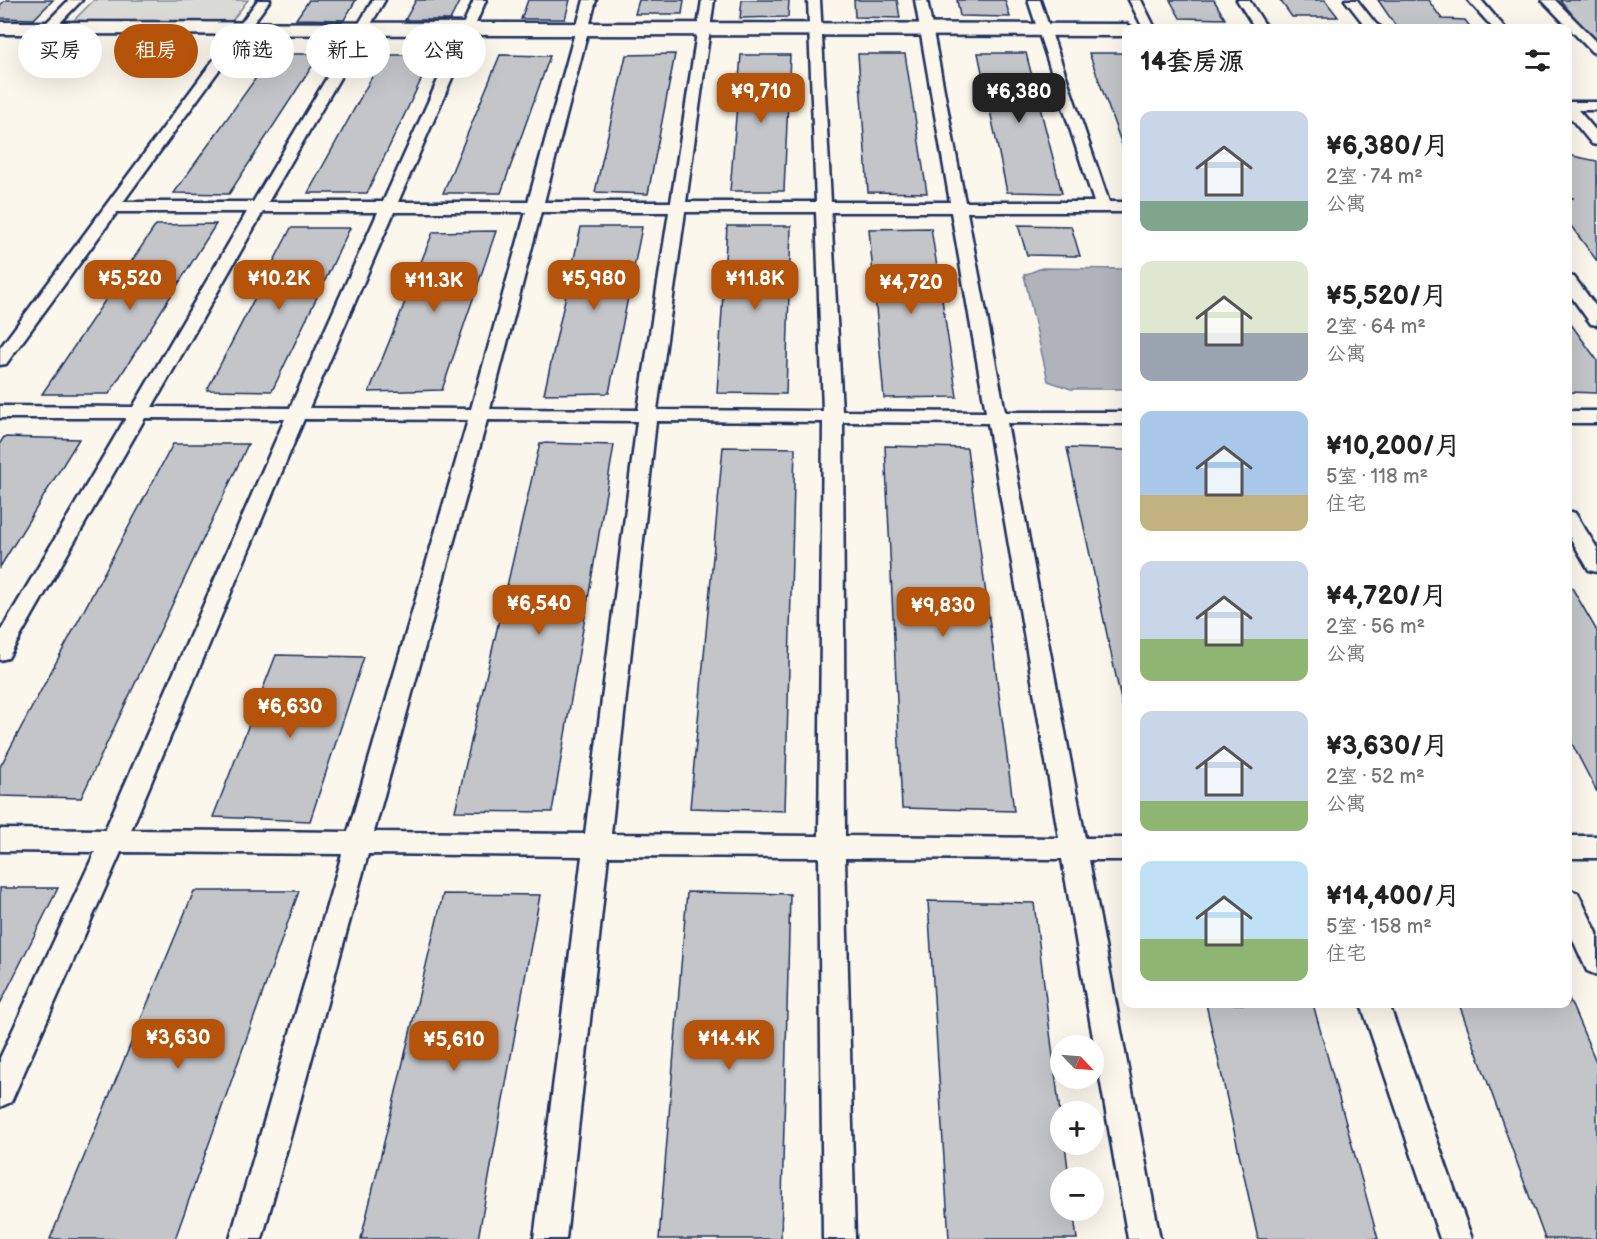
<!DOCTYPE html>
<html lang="zh">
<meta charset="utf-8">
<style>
body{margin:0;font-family:"Balsamiq Sans","LXGW WenKai TC",sans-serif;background:#f2f2f2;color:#222;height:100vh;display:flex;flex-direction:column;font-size:22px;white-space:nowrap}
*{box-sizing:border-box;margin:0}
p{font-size:20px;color:#767676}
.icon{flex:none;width:33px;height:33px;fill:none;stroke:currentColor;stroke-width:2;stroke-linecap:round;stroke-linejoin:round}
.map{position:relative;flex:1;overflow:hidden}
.side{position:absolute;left:1122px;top:24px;width:450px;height:984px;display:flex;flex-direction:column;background:#fff;border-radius:12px;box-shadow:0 6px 24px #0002}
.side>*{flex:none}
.guide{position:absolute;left:18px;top:24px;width:570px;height:54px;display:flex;gap:12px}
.needle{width:39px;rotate:115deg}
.fabs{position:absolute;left:1050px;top:1035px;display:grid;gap:12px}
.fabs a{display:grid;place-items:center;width:54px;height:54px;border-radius:50%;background:#fff;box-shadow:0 6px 24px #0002;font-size:30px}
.price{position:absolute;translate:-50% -51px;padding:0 14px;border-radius:12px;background:#b45309;color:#fff;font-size:20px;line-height:39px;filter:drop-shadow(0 2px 3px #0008)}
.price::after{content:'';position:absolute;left:50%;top:36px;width:18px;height:14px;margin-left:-9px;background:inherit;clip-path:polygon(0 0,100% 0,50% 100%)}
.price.current{background:#222;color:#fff}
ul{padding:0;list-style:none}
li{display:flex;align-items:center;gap:18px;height:150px;padding:0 18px}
li span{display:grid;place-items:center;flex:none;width:168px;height:120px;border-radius:12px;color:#555}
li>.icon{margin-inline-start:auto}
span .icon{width:72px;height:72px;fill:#fffc;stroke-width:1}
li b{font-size:26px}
h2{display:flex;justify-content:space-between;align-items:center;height:72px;padding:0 18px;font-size:26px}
.chip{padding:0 21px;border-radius:27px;background:#fff;box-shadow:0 6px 24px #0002;font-size:21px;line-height:54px}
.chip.current{background:#b45309;color:#fff}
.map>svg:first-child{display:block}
.green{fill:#dadad7;stroke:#7a849a;stroke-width:1.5}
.water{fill:#afb3bb;stroke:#747e96;stroke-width:1.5}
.building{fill:#c3c5c9;stroke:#1b2f5e;stroke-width:1.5}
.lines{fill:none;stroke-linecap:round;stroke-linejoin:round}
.lane-casing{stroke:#1b2f5e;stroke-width:5}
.street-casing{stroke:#1b2f5e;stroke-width:5}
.lane{fill:#fbf7ec;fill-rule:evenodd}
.street{fill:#fbf7ec;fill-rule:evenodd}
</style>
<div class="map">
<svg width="1597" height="1239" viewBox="0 0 1597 1239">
<rect width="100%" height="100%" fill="#fbf7ec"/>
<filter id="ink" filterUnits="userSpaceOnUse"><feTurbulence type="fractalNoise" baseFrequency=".0167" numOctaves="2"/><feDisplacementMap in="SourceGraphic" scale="12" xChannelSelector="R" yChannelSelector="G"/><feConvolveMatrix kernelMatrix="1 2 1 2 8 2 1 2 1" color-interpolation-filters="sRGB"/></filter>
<g filter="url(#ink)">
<!-- green -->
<path class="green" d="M94,0H248L231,22L73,21Z"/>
<!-- water -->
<path class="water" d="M1042,268L1126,269V389H1071L1048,381L1024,275Z"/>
<!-- building -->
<path class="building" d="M6,0H53L34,19L0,18V5Z
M309,0H356L344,20L296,19Z
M416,0H460L450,20H405Z
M528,0H570L565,19H521Z
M639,0H684L682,14H635Z
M742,0H789L788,17L740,18Z
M854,0H897L900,18L855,17Z
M957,0H1005L1010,17L960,16Z
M1170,0H1214L1225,19L1180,18Z
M1280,0H1325L1338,17H1292Z
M1378,0H1428L1442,19L1465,20L1471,28H1397Z
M1560,0H1597V40H1594Z
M978,53H1026L1062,193L1007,192Z
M1089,53H1126V156Z
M273,54H320L229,194L174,193Z
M675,54L648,194L595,192L626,55Z
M858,54H905L927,193L868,192Z
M384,55H433L367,193H308Z
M500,55L550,56L501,193H443Z
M741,55H790L784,191H730Z
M1568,155L1597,161V261L1568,222V198H1574L1568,197Z
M216,224L109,394H42L156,225Z
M1018,225L1071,226L1080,256L1027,255Z
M727,226H791L786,394L717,393Z
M581,227H642L609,393L544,394Z
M291,228H350L272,391L207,390Z
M931,228L957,397L884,398L869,229Z
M496,231L442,390L369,392L433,232Z
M1568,320L1597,360V393L1568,392Z
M4,437L79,439L0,567V443Z
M540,443L614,445L552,812L455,811Z
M173,444H248L81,798L0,796V767Z
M885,446L967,448L1014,811L902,808Z
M723,447L795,448L785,811L690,808Z
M1067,448L1126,450V723Z
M1568,581L1597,631V792L1568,736Z
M276,655L364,657L310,821L213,817Z
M0,888H58L0,1004Z
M194,891H299L175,1239H50Z
M687,892L790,894L781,1239H659Z
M443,894L540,895L478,1239H361Z
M928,901L1034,903L1060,1113V1144H1065L1069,1178H1060V1210H1073L1077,1239H949Z
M1568,996L1597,1064V1239H1545L1459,1004H1568Z
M1206,1004H1313L1378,1239H1258Z"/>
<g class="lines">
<defs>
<path id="lane" d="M69,0H82L51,32H43V26Z
M258,0H270L123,202H253L373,0H385L268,202H383L474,0H486L398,202H528L584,0H596L544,202H671L702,0H714L686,202H816L808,0H820L831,202H950L915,0H927L965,202H1094L1028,0H1040L1109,202H1126V212H967L1005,412H1126V424L1007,423L1085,838H1126V860H1089L1160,1239H1128L1062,859L845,858L855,1239H823L819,857L608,856L566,1239H534L582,856L368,854L262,1239H230L342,854L121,852L11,1102L0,1107V1058L95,852L0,851V829L105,830L285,419L145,418L8,658L0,660V632L126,418H0V406L133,407L247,212H117L6,364L0,365V348ZM263,212H378L290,408L152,407ZM394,212H526L471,409L309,408ZM541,212H669L638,410L490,409ZM685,212H816L823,411L657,410ZM831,212H951L986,412L842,411ZM304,419L468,420L348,832L131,830ZM487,420L637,421L585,834L374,832ZM656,421L823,422L819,836L611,834ZM843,422L988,423L1059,838L845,836Z
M1129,0H1141L1155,28H1143Z
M1237,0H1249L1267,28H1255Z
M1345,0H1357L1379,28H1367Z
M1468,0H1481L1505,28H1493Z
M1542,0H1555L1597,42V53L1592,52Z
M1568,102H1597V110H1578L1597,132V145L1592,144L1568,115Z
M1568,276L1574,277L1597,308V325L1591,324L1568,292Z
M1568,411H1597V423H1568Z
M1568,511L1575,513L1597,548V572L1589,570L1568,534Z
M1568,836H1597V858H1568Z
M1568,889L1578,893L1597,933V975L1587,971L1568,929Z
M1361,1004H1389L1472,1239H1440Z"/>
<path id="street" d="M0,22L1126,24L1134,28H1126V36L0,34Z
M1373,22L1382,28H1358L1361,24Z"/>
</defs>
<!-- lane casing -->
<use href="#lane" class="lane-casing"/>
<!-- street casing -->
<use href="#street" class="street-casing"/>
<!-- lane -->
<use href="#lane" class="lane"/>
<!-- street -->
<use href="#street" class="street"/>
</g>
</g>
</svg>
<div class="fabs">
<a><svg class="needle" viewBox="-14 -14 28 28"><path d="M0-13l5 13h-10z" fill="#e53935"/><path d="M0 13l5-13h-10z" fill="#767676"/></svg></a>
<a>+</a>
<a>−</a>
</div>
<b class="price" style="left:761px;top:124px">¥9,710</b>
<b class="price current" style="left:1019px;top:124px">¥6,380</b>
<b class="price" style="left:130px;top:311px">¥5,520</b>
<b class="price" style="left:279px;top:311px">¥10.2K</b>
<b class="price" style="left:594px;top:311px">¥5,980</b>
<b class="price" style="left:755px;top:311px">¥11.8K</b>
<b class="price" style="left:434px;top:313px">¥11.3K</b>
<b class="price" style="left:911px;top:315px">¥4,720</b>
<b class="price" style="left:539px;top:636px">¥6,540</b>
<b class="price" style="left:943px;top:638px">¥9,830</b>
<b class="price" style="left:290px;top:739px">¥6,630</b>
<b class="price" style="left:178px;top:1070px">¥3,630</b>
<b class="price" style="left:729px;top:1071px">¥14.4K</b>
<b class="price" style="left:454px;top:1072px">¥5,610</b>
<div class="guide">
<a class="chip">买房</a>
<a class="chip current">租房</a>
<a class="chip">筛选</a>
<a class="chip">新上</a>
<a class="chip">公寓</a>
</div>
<section class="side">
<h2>14套房源<svg class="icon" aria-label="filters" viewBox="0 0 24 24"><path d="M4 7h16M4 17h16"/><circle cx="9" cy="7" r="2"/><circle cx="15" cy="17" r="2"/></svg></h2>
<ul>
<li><span style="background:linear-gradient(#c9d6e8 75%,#7fa58c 0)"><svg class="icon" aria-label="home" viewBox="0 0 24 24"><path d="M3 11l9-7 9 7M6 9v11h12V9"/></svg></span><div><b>¥6,380/月</b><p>2室 · 74 m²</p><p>公寓</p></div></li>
<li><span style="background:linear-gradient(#dfe7d0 60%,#9aa5b1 0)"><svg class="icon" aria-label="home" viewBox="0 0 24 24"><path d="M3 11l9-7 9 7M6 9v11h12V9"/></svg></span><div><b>¥5,520/月</b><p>2室 · 64 m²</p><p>公寓</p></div></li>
<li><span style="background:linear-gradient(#a9c7e8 70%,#c2b280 0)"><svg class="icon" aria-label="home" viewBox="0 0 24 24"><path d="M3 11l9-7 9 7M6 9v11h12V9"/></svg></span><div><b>¥10,200/月</b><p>5室 · 118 m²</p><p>住宅</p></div></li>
<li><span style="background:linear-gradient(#c9d6e8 65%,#8fb573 0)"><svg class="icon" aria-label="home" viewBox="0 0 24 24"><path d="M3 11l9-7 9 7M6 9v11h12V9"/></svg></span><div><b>¥4,720/月</b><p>2室 · 56 m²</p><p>公寓</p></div></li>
<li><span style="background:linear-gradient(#c9d6e8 75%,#8fb573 0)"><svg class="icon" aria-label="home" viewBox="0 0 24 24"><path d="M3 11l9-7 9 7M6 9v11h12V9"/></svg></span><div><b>¥3,630/月</b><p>2室 · 52 m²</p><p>公寓</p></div></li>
<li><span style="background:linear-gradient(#bfe0f5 65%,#8fb573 0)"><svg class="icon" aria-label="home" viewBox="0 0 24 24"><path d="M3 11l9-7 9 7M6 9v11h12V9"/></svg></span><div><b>¥14,400/月</b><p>5室 · 158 m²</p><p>住宅</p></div></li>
</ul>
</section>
</div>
